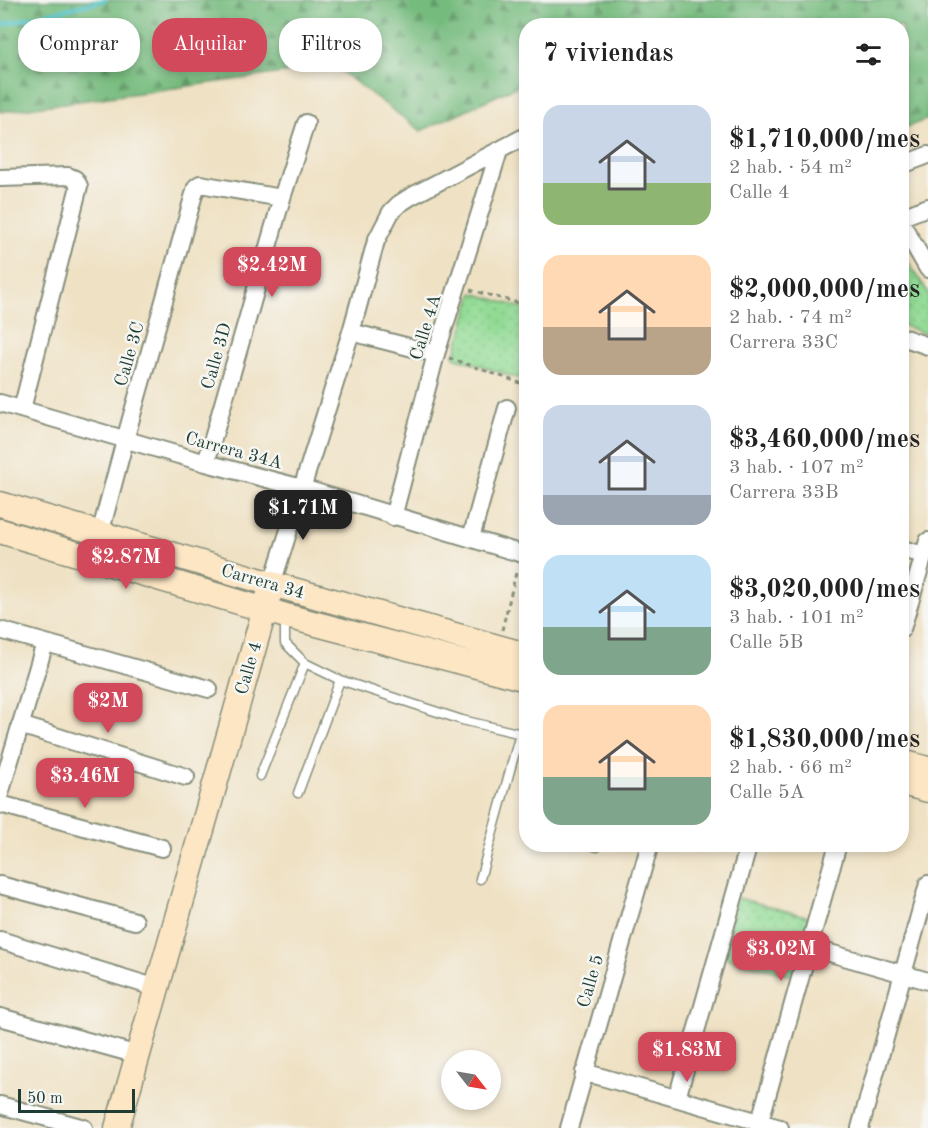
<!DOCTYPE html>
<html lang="es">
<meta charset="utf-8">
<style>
body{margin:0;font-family:"Old Standard TT",serif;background:#f6f6f6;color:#222;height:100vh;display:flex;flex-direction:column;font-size:22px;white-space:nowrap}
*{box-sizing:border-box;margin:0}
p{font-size:20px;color:#767676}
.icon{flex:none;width:33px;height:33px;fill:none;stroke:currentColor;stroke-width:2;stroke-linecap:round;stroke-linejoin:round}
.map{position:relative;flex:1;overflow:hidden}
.drawer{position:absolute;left:519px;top:18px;width:390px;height:834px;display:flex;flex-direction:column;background:#fff;border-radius:24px;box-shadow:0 3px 9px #0003}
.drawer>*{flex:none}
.guide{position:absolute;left:18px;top:18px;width:411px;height:54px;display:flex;gap:12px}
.needle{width:39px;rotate:121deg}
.fabs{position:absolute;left:441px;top:1050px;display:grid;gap:12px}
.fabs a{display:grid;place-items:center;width:60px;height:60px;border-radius:50%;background:#fff;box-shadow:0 3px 9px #0003;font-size:30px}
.scale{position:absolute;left:18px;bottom:15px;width:117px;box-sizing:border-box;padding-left:6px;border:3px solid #1f3d34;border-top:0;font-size:16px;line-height:21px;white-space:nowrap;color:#1f3d34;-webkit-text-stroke:4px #f6f6f2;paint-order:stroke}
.price{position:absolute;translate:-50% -51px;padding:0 14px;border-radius:12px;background:#d1495b;color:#fff;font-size:20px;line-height:39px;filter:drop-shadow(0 2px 3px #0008)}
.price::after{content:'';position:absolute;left:50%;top:36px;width:18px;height:14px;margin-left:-9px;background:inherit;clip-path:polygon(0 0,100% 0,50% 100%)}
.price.current{background:#222;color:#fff}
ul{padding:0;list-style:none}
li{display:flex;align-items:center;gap:18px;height:150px;padding:0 24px}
li span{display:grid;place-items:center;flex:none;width:168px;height:120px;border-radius:18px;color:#555}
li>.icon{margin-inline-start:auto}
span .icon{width:72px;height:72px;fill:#fffc;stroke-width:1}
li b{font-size:26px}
h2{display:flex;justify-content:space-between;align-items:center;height:72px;padding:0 24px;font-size:26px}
.pill{padding:0 21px;border-radius:24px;background:#fff;box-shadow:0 3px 9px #0003;font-size:21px;line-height:54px}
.pill.current{background:#d1495b;color:#fff}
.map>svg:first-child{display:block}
.forest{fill:url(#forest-firs);stroke:#4a7c59;stroke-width:1.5}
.park{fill:url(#park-dots);stroke:#598c64;stroke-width:1.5}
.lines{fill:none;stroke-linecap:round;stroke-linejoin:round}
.stream{stroke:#53c2c8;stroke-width:4.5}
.lane-casing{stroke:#878f7c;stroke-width:11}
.street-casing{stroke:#878f7c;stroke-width:20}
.secondary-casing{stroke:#878f7c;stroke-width:27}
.path{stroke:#878f7c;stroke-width:3;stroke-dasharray:4.5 4.5;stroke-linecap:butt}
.lane{stroke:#fff;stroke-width:8}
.street{stroke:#fff;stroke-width:16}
.secondary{stroke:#fce6c4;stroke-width:24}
.labels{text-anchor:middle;stroke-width:5;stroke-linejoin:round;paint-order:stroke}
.street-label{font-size:18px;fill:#1f3d34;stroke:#f6f6f2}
</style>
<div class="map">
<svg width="928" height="1128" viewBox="0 0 928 1128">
<defs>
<pattern id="forest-firs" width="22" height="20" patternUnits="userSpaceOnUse" patternTransform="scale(1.5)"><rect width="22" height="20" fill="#76bb7e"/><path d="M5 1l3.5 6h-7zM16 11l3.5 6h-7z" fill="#609968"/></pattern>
<pattern id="park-dots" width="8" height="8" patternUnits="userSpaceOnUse" patternTransform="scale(1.5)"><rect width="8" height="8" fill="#93db95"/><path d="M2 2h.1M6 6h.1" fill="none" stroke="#7ebd81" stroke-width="1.8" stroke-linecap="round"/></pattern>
</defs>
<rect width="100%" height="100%" fill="#f6f6f2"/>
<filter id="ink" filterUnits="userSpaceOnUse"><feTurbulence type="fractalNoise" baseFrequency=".0167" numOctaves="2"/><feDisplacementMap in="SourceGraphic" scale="12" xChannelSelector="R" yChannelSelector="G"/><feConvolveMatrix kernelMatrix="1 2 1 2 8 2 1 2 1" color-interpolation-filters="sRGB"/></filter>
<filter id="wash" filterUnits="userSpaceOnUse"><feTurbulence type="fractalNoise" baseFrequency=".008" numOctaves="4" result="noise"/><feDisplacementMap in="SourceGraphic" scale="24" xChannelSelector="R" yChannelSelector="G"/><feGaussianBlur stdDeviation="1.35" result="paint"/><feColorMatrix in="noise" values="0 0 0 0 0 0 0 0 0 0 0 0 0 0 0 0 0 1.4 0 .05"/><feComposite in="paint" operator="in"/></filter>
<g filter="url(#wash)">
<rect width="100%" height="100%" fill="#efe1c3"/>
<!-- forest -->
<path class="forest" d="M0,0H928V119L902,129V26H526V82L421,131L334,66L0,112Z"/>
<!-- park -->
<path class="park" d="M902,253L928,292V335L902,325Z
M473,293L526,309V381L454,357Z
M738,898L809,917L793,976L722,957Z"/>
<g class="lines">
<!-- stream -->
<path class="stream" d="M0,25L105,0"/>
</g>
</g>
<g filter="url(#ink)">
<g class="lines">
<defs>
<path id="lane" d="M285,619V643L305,663L340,680L462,720L526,735
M260,776L305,663
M298,793L340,680
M588,844L597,847L599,844
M480,879L520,734"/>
<path id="street" d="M902,165L928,155
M0,178L68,176L75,179L79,186L22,409
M902,217L928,207
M902,224L928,269
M351,332L436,354
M902,337L928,346
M0,403L206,463L302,488L526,555
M206,463L282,198L306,123
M393,517L436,354L499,151
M100,534L125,440L196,187L200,184L282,198
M471,538L507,408
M902,549L924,555
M272,584L351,332L376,241L391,212L399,204L410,197L526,136
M902,629L928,541
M0,630L209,689
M20,725L186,777
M0,794L45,643
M0,804L162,848
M0,885L135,921
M0,940L157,988
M809,947L928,981
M0,1017L138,1055
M584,1072L780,1128
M677,1098L749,844
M0,1105L84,1128
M569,1128L650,844
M758,1128L838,844
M860,1128L928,884"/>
<path id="secondary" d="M0,504L272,584L526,655
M0,531L286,616L526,679
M902,762L928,769
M902,783L928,790
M117,1128L272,584"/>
</defs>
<!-- lane casing -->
<use href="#lane" class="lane-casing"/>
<!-- street casing -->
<use href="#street" class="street-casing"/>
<!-- secondary casing -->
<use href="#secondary" class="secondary-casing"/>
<!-- path -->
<path class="path" d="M470,290L526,305
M449,358L526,385
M502,630L517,569"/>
<!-- lane -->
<use href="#lane" class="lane"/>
<!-- street -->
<use href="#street" class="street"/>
<!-- secondary -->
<use href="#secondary" class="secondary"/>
</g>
</g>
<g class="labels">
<!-- street labels -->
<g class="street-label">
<text transform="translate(425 327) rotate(-73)" y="6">Calle 4A</text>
<text transform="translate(129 354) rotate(-74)" y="6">Calle 3C</text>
<text transform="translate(216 356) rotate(-74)" y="6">Calle 3D</text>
<text transform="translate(234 450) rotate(15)" y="6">Carrera 34A</text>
<text transform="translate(263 581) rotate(16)" y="6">Carrera 34</text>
<text transform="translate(248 668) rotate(-74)" y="6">Calle 4</text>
<text transform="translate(590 981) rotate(-74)" y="6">Calle 5</text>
</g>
</g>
</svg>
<div class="fabs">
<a><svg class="needle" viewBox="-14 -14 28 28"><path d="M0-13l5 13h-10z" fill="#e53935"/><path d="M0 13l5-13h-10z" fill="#767676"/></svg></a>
</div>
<div class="scale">50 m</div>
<b class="price" style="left:272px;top:298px">$2.42M</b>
<b class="price current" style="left:303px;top:541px">$1.71M</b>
<b class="price" style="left:126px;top:590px">$2.87M</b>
<b class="price" style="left:108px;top:734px">$2M</b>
<b class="price" style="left:85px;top:809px">$3.46M</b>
<b class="price" style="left:781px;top:982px">$3.02M</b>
<b class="price" style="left:687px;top:1083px">$1.83M</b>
<div class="guide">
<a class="pill">Comprar</a>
<a class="pill current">Alquilar</a>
<a class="pill">Filtros</a>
</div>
<section class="drawer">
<h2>7 viviendas<svg class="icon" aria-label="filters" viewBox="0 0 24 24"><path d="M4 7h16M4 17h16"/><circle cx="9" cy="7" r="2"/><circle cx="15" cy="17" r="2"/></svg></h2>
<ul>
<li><span style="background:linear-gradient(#c9d6e8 65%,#8fb573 0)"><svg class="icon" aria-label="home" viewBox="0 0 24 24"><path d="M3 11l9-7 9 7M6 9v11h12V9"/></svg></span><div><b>$1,710,000/mes</b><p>2 hab. · 54 m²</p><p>Calle 4</p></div></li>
<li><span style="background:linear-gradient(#ffd9b3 60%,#b9a48a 0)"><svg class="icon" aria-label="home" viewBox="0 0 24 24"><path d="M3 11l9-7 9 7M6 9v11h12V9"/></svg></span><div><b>$2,000,000/mes</b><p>2 hab. · 74 m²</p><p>Carrera 33C</p></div></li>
<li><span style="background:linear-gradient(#c9d6e8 75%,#9aa5b1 0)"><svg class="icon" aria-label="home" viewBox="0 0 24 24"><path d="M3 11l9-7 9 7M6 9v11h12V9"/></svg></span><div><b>$3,460,000/mes</b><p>3 hab. · 107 m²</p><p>Carrera 33B</p></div></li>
<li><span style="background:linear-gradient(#bfe0f5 60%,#7fa58c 0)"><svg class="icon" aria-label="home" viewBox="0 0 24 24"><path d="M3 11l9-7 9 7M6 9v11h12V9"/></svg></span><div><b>$3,020,000/mes</b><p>3 hab. · 101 m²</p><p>Calle 5B</p></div></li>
<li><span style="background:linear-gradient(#ffd9b3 60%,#7fa58c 0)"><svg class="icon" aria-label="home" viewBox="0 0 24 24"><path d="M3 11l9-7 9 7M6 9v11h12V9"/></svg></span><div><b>$1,830,000/mes</b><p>2 hab. · 66 m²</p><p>Calle 5A</p></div></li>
</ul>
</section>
</div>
